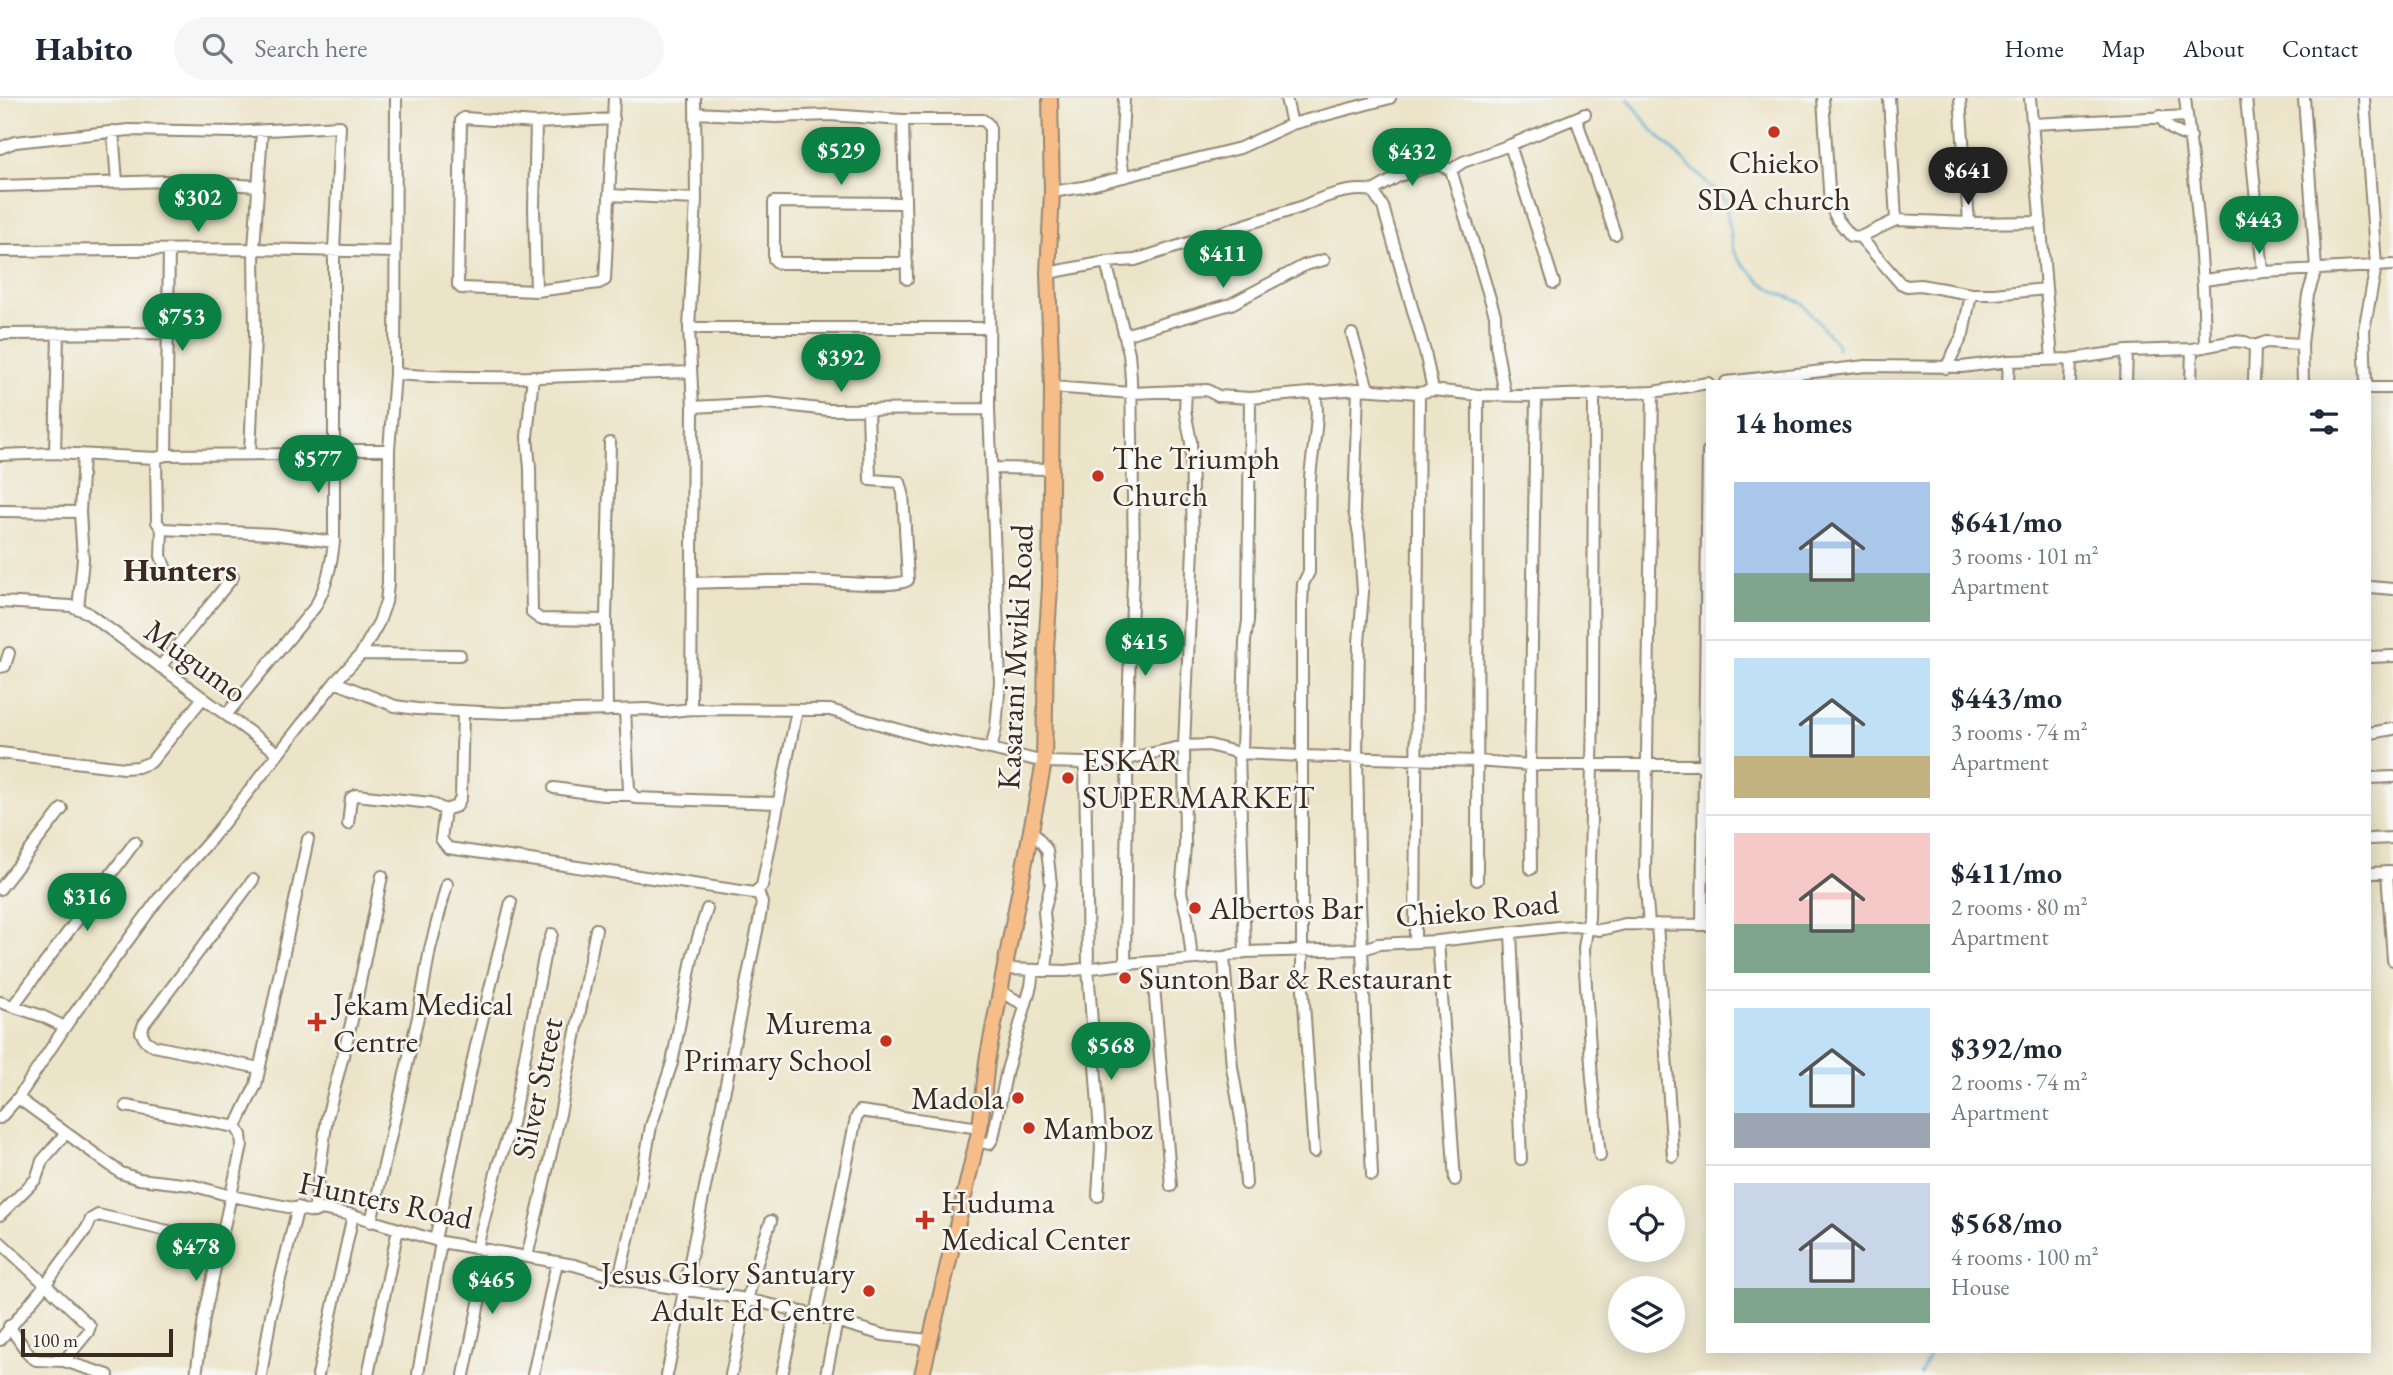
<!DOCTYPE html>
<meta charset="utf-8">
<style>
body{margin:0;font-family:"EB Garamond",serif;background:#f6f6f7;color:#1f2937;height:100vh;display:flex;flex-direction:column;font-size:26px;white-space:nowrap}
*{box-sizing:border-box;margin:0}
p{font-size:23px;color:#747a83}
.icon{flex:none;width:38px;height:38px;fill:none;stroke:currentColor;stroke-width:2;stroke-linecap:round;stroke-linejoin:round}
.map{position:relative;flex:1;overflow:hidden}
.panel{position:absolute;left:1706px;top:282px;width:665px;height:973px;display:flex;flex-direction:column;background:#fff;border-radius:0px;box-shadow:0 4px 18px #0003}
.panel>*{flex:none}
.tools{position:absolute;left:1608px;top:1087px;display:grid;gap:14px}
.tools a{display:grid;place-items:center;width:77px;height:77px;border-radius:50%;background:#fff;box-shadow:0 4px 18px #0003;font-size:35px}
.scale{position:absolute;left:21px;bottom:18px;width:152px;box-sizing:border-box;padding-left:7px;border:4px solid #3b2a1e;border-top:0;font-size:19px;line-height:24px;white-space:nowrap;color:#3b2a1e;-webkit-text-stroke:5px #f6f6f2;paint-order:stroke}
.price{position:absolute;translate:-50% -60px;padding:0 16px;border-radius:24px;background:#0b8043;color:#fff;font-size:23px;line-height:46px;filter:drop-shadow(0 2px 4px #0008)}
.price::after{content:'';position:absolute;left:50%;top:42px;width:21px;height:16px;margin-left:-10px;background:inherit;clip-path:polygon(0 0,100% 0,50% 100%)}
.price.on{background:#222;color:#fff}
ul{padding:0;list-style:none}
li{display:flex;align-items:center;gap:21px;height:175px;padding:0 28px}
li+li{border-top:2px solid #e0e1e3}
li span{display:grid;place-items:center;flex:none;width:196px;height:140px;border-radius:0px;color:#555}
li>.icon{margin-inline-start:auto}
span .icon{width:84px;height:84px;fill:#fffc;stroke-width:1}
li b{font-size:30px}
h2{display:flex;justify-content:space-between;align-items:center;height:84px;padding:0 28px;font-size:30px}
header{display:flex;align-items:center;gap:42px;box-sizing:border-box;height:98px;padding:0 35px;background:#fff;border-bottom:2px solid #e0e1e3}
header strong{font-size:33px}
nav{display:flex;gap:38px;margin-inline-start:auto;font-size:24px}
.search{width:490px;height:63px;background:#f6f6f7;display:flex;align-items:center;gap:18px;box-sizing:border-box;padding:0 24px;border-radius:38px;color:#747a83;font-size:26px}
.map>svg:first-child{display:block}
.lines{fill:none;stroke-linecap:round;stroke-linejoin:round}
.stream{stroke:#56aad1;stroke-width:2.5}
.minor-casing{stroke:#948773;stroke-width:14}
.major-casing{stroke:#948773;stroke-width:18}
.minor{stroke:#fff;stroke-width:10}
.major{stroke:#f7bd88;stroke-width:14}
.poi-dot{fill:#c8321e;stroke:#f6f6f2;stroke-width:2.5}
.labels{text-anchor:middle;stroke-width:5;stroke-linejoin:round;paint-order:stroke}
.poi-label{font-size:32px;fill:#3b2a1e;stroke:#f6f6f2;text-anchor:start}
.street-label{font-size:32px;fill:#3b2a1e;stroke:#f6f6f2}
.neighbourhood-label{font-size:33px;font-weight:bold;fill:#3b2a1e;stroke:#f6f6f2}
</style>
<header>
<strong>Habito</strong>
<div class="search"><svg class="icon" aria-label="search" viewBox="0 0 24 24"><circle cx="10" cy="10" r="6"/><path d="M15 15l6 6"/></svg>Search here</div>
<nav><a>Home</a><a>Map</a><a>About</a><a>Contact</a></nav>
</header>
<div class="map">
<svg width="2393" height="1277" viewBox="0 0 2393 1277">
<rect width="100%" height="100%" fill="#f6f6f2"/>
<filter id="ink" filterUnits="userSpaceOnUse"><feTurbulence type="fractalNoise" baseFrequency=".0143" numOctaves="2"/><feDisplacementMap in="SourceGraphic" scale="14" xChannelSelector="R" yChannelSelector="G"/><feConvolveMatrix kernelMatrix="1 2 1 2 8 2 1 2 1" color-interpolation-filters="sRGB"/></filter>
<filter id="wash" filterUnits="userSpaceOnUse"><feTurbulence type="fractalNoise" baseFrequency=".00686" numOctaves="4" result="noise"/><feDisplacementMap in="SourceGraphic" scale="28" xChannelSelector="R" yChannelSelector="G"/><feGaussianBlur stdDeviation="1.57" result="paint"/><feColorMatrix in="noise" values="0 0 0 0 0 0 0 0 0 0 0 0 0 0 0 0 0 1.4 0 .05"/><feComposite in="paint" operator="in"/></filter>
<g filter="url(#wash)">
<rect width="100%" height="100%" fill="#ece4c8"/>
<g class="lines">
<!-- stream -->
<path class="stream" d="M1628,0L1651,31L1725,102L1733,152L1739,162L1761,184L1780,196L1801,204L1837,246V250
M1920,1277L1931,1253"/>
</g>
</g>
<g filter="url(#ink)">
<g class="lines">
<defs>
<path id="minor" d="M1286,0L1292,26
M1823,0L1830,107L1837,121L1851,138L1860,139L1896,122L1969,125L2041,124
M1889,0L1896,122
M1960,0L1969,125
M2030,0L2052,261
M2185,0C2195,83 2204,166 2205,249
M2246,0L2263,174
M2364,0L2376,168L2364,232L2366,284
M695,15L776,19L829,17L903,22H983L988,26L990,31L989,311L1000,584L996,630L991,651
M2160,18C2166,31 2178,36 2191,39
M1576,20L1615,136
M903,22L907,181
M536,25L614,21
M2033,26L2187,18
M113,33L117,84
M1510,47L1554,185
M0,50L15,44L129,32L234,34L340,28L334,152V444C331,469 327,487 315,509L226,617
M1124,79L1121,59L1124,0
M0,88L166,83L258,88
M1373,93L1399,78L1437,66L1451,72
M1052,94L1083,89L1240,50L1292,26L1390,0
M609,97L696,101
M905,105L774,104V161L778,165H907
M1860,139L1900,185L1907,188L1920,187L1971,196H1994L2046,191
M0,153L254,151L395,154
M1106,164L1129,255L1131,281L1134,456L1128,608L1125,866
M1048,175L1106,164L1135,162L1301,109C1322,99 1350,89 1373,93L1383,109L1425,254L1433,292
M2204,182L2263,174L2393,167
M536,193L534,109L536,25L464,20L461,22L458,187L461,190L536,193L599,185L605,182L614,0
M689,230H989
M0,236L167,235
M1352,236L1368,291
M1124,237L1231,206L1305,167L1324,162
M2302,246L2303,284
M1946,270L1963,236L1971,196
M395,276C493,283 592,277 691,274
M533,278L527,339L530,370L532,515L540,521L606,522
M1726,284L1866,268L1962,269L2009,263L2071,261L2127,253L2192,251L2234,243L2245,244L2255,248L2266,244L2302,246L2308,197L2316,171L2304,0
M2008,284L2009,263
M2070,284L2071,261
M2126,284L2127,253
M2191,284L2192,251
M2254,284L2255,248
M1052,289L1131,295L1207,292L1218,298L1250,300L1358,291L1419,295L1433,292L1478,297L1536,298L1653,294L1708,285
M2370,290H2393
M1358,291L1354,413L1359,436L1363,494L1359,545L1357,659L1360,805L1372,1077
M1186,292L1185,313L1191,344L1193,450L1184,648L1185,748L1181,794L1187,818L1192,861
M1314,294C1322,314 1311,358 1310,381C1309,412 1309,443 1309,474L1303,486L1302,506V875L1314,1054
M1505,297L1496,247L1495,217L1451,72L1463,64L1510,47L1585,16
M1594,297L1593,613L1589,820L1584,850L1585,872L1592,981L1600,1058
M693,309L768,305L828,312L989,311
M55,355L58,237
M250,356L255,239L254,151L262,33
M0,357L55,355L156,360L166,357L293,356L334,352H389
M166,357L169,152
M156,360L157,424L162,431L273,436L334,444
M993,370L1051,371
M0,413L80,414
M162,431L161,458L165,469
M691,485C731,484 771,482 811,483C831,483 894,491 908,482L903,395L900,384L870,382L868,311
M2370,489L2393,491
M0,504L71,508L86,514L278,655
M78,511L83,461L80,414L83,357
M361,556L460,557
M2370,559L2393,558
M0,569L5,568L9,555
M160,569L233,479
M335,584L395,608L417,611L503,615L647,611L664,614L691,611L830,612L928,640L991,651L1044,664L1085,665L1127,661L1184,648L1209,647L1239,655L1301,658L1477,663L1530,667H1708
M691,611L693,309L689,230L696,101L695,0
M625,612L629,692L635,700L778,705
M463,613L461,699L457,708L445,712L441,741L448,750L754,795L762,788L797,612
M607,613L606,522L610,345
M2370,635L2393,631
M1242,654L1245,543L1248,523L1250,300
M0,655L124,670L138,669L151,664L203,600
M1239,655L1245,854
M1085,665L1088,870L1101,1049L1098,1098
M2370,680L2393,679
M554,690L603,697H631
M348,726L351,700L356,697L431,705L445,712
M1032,732L1047,752L1051,786L1044,814L1048,853L1046,872
M2370,741L2393,740
M1531,771L1530,667L1536,298
M2387,774L2393,862
M2370,775L2391,774
M253,782L144,926L141,934L145,942L154,948L259,970
M1477,782L1478,297
M0,791L62,711
M1649,826L1645,779L1653,294
M1657,826L1673,1058
M1702,827L1708,353
M1511,834L1521,1061
M1415,843L1419,295
M1438,843L1455,1082
M1224,859L1232,969L1242,1027L1246,1086
M1152,864L1171,1088
M1006,871L1066,873L1125,866L1224,859L1245,854L1364,851L1378,846L1438,843L1558,829L1575,828L1600,832L1625,826L1708,827
M1001,894L1025,907
M0,904L42,918L65,929
M13,908L135,744
M18,1000L121,1075L139,1081L191,1087L231,1098L314,1114L321,1111L353,1117L441,1144L574,1167L629,1183L746,1201L816,1217L883,1237L928,1242
M126,1008L236,1029
M0,1020L18,1000L69,923L159,800L212,740L335,584L361,556L379,524L386,504L388,485L389,352L395,276L396,0
M976,1043L989,1046L993,1040L1007,972L1031,888L1033,872
M314,1114L327,1020L353,918L382,778
M0,1117L36,1081L42,1063L66,1035
M371,1124L418,919L430,851L447,786
M435,1142L475,952L511,804
M0,1144L90,1228L88,1234L64,1263
M477,1149L498,1067L512,1026L544,859L552,836
M527,1159L560,1016L596,831
M619,1180L640,1090L651,1028L672,965L693,856L707,811
M816,1217L856,1020L860,1013L980,1030
M9,1228L30,1258L36,1262L64,1263L108,1277
M0,1242L45,1187L87,1130L91,1121L98,1117L221,1145
M418,1276L441,1144
M196,1277L204,1220L242,1047L241,1037L236,1029C242,1015 249,1001 256,987L308,741
M261,1277L271,1217L298,1109
M318,1277L353,1117
M368,1277L398,1131
M464,1277L490,1152
M533,1277L557,1164
M667,1277L760,818L762,805L758,793
M731,1277C742,1225 752,1173 771,1123
M782,1277L796,1212
M826,1277L837,1223"/>
<path id="major" d="M922,1277L980,1030L987,963L1044,664L1046,551L1050,489L1052,289L1048,175L1052,94L1050,0"/>
</defs>
<!-- minor casing -->
<use href="#minor" class="minor-casing"/>
<!-- major casing -->
<use href="#major" class="major-casing"/>
<!-- minor -->
<use href="#minor" class="minor"/>
<!-- major -->
<use href="#major" class="major"/>
</g>
</g>
<!-- markers -->
<g class="poi-dot">
<circle cx="1774" cy="34" r="7"/>
<circle cx="1098" cy="378" r="7"/>
<circle cx="1068" cy="680" r="7"/>
<circle cx="1195" cy="810" r="7"/>
<circle cx="1125" cy="880" r="7"/>
<path d="M313.5 913.5h7v7h7v7h-7v7h-7v-7h-7v-7h7z"/>
<circle cx="886" cy="943" r="7"/>
<circle cx="1018" cy="1000" r="7"/>
<circle cx="1029" cy="1030" r="7"/>
<path d="M921.5 1111.5h7v7h7v7h-7v7h-7v-7h-7v-7h7z"/>
<circle cx="869" cy="1193" r="7"/>
</g>
<g class="labels">
<!-- poi labels -->
<g class="poi-label">
<text x="1774" y="75" text-anchor="middle">Chieko<tspan x="1774" dy="37">SDA church</tspan></text>
<text x="1112" y="371">The Triumph<tspan x="1112" dy="37">Church</tspan></text>
<text x="1082" y="673">ESKAR<tspan x="1082" dy="37">SUPERMARKET</tspan></text>
<text x="1209" y="821">Albertos Bar</text>
<text x="1139" y="891">Sunton Bar &amp; Restaurant</text>
<text x="333" y="917">Jekam Medical<tspan x="333" dy="37">Centre</tspan></text>
<text x="872" y="936" text-anchor="end">Murema<tspan x="872" dy="37">Primary School</tspan></text>
<text x="1004" y="1011" text-anchor="end">Madola</text>
<text x="1043" y="1041">Mamboz</text>
<text x="941" y="1115">Huduma<tspan x="941" dy="37">Medical Center</tspan></text>
<text x="855" y="1186" text-anchor="end">Jesus Glory Santuary<tspan x="855" dy="37">Adult Ed Centre</tspan></text>
</g>
<!-- street labels -->
<g class="street-label">
<text transform="translate(1015 559) rotate(-87)" y="11">Kasarani Mwiki Road</text>
<text transform="translate(196 563) rotate(36)" y="11">Mugumo</text>
<text transform="translate(1477 811) rotate(-5)" y="11">Chieko Road</text>
<text transform="translate(537 990) rotate(-78)" y="11">Silver Street</text>
<text transform="translate(386 1102) rotate(12)" y="11">Hunters Road</text>
</g>
<!-- neighbourhood labels -->
<g class="neighbourhood-label">
<text x="180" y="483">Hunters</text>
</g>
</g>
</svg>
<div class="tools">
<a><svg class="icon" aria-label="locate" viewBox="0 0 24 24"><circle cx="12" cy="12" r="6"/><path d="M12 2v4M12 18v4M2 12h4M18 12h4"/></svg></a>
<a><svg class="icon" aria-label="layers" viewBox="0 0 24 24"><path d="M12 4l9 5-9 5-9-5zM3 14l9 5 9-5"/></svg></a>
</div>
<div class="scale">100 m</div>
<b class="price" style="left:841px;top:89px">$529</b>
<b class="price" style="left:1412px;top:90px">$432</b>
<b class="price on" style="left:1968px;top:109px">$641</b>
<b class="price" style="left:198px;top:136px">$302</b>
<b class="price" style="left:2259px;top:158px">$443</b>
<b class="price" style="left:1223px;top:192px">$411</b>
<b class="price" style="left:182px;top:255px">$753</b>
<b class="price" style="left:841px;top:296px">$392</b>
<b class="price" style="left:318px;top:397px">$577</b>
<b class="price" style="left:1145px;top:580px">$415</b>
<b class="price" style="left:87px;top:835px">$316</b>
<b class="price" style="left:1111px;top:984px">$568</b>
<b class="price" style="left:196px;top:1185px">$478</b>
<b class="price" style="left:492px;top:1218px">$465</b>
<section class="panel">
<h2>14 homes<svg class="icon" aria-label="filters" viewBox="0 0 24 24"><path d="M4 7h16M4 17h16"/><circle cx="9" cy="7" r="2"/><circle cx="15" cy="17" r="2"/></svg></h2>
<ul>
<li><span style="background:linear-gradient(#a9c7e8 65%,#7fa58c 0)"><svg class="icon" aria-label="home" viewBox="0 0 24 24"><path d="M3 11l9-7 9 7M6 9v11h12V9"/></svg></span><div><b>$641/mo</b><p>3 rooms · 101 m²</p><p>Apartment</p></div></li>
<li><span style="background:linear-gradient(#bfe0f5 70%,#c2b280 0)"><svg class="icon" aria-label="home" viewBox="0 0 24 24"><path d="M3 11l9-7 9 7M6 9v11h12V9"/></svg></span><div><b>$443/mo</b><p>3 rooms · 74 m²</p><p>Apartment</p></div></li>
<li><span style="background:linear-gradient(#f6c9c9 65%,#7fa58c 0)"><svg class="icon" aria-label="home" viewBox="0 0 24 24"><path d="M3 11l9-7 9 7M6 9v11h12V9"/></svg></span><div><b>$411/mo</b><p>2 rooms · 80 m²</p><p>Apartment</p></div></li>
<li><span style="background:linear-gradient(#bfe0f5 75%,#9aa5b1 0)"><svg class="icon" aria-label="home" viewBox="0 0 24 24"><path d="M3 11l9-7 9 7M6 9v11h12V9"/></svg></span><div><b>$392/mo</b><p>2 rooms · 74 m²</p><p>Apartment</p></div></li>
<li><span style="background:linear-gradient(#c9d6e8 75%,#7fa58c 0)"><svg class="icon" aria-label="home" viewBox="0 0 24 24"><path d="M3 11l9-7 9 7M6 9v11h12V9"/></svg></span><div><b>$568/mo</b><p>4 rooms · 100 m²</p><p>House</p></div></li>
</ul>
</section>
</div>
